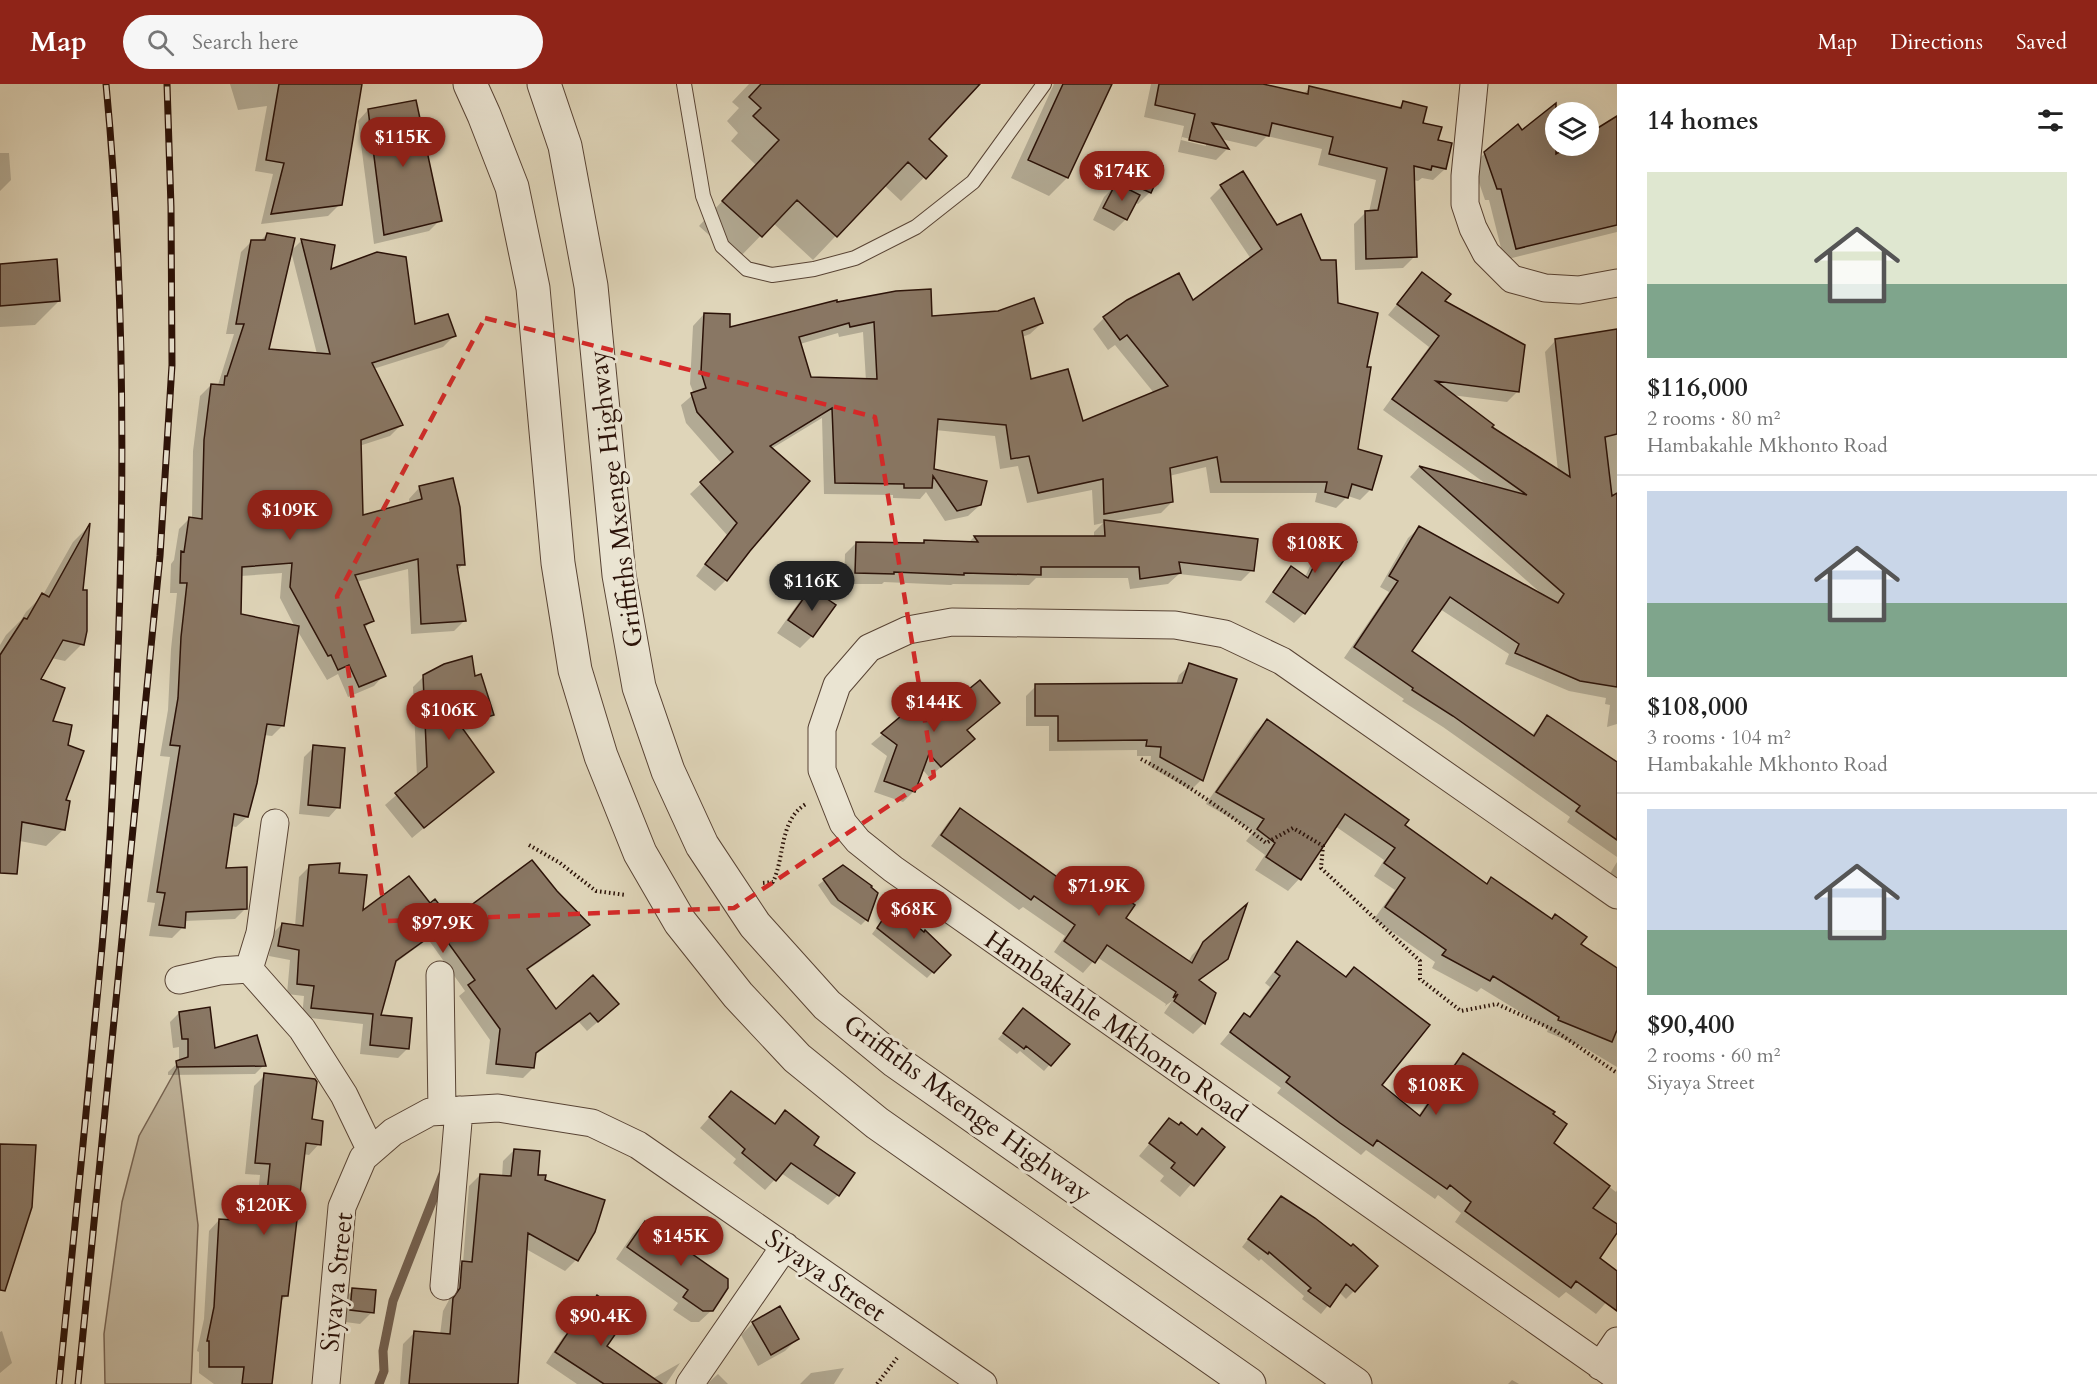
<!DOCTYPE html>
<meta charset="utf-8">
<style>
body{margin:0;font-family:Cardo,serif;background:#f6f6f6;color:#222;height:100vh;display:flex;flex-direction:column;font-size:22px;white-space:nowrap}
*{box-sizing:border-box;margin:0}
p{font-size:20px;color:#767676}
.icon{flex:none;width:33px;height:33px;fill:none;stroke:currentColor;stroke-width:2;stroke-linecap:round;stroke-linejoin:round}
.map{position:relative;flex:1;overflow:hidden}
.side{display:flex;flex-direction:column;background:#fff;width:480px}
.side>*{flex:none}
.buttons{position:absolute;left:1545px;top:18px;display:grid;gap:12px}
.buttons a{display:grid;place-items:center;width:54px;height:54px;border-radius:50%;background:#fff;box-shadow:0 6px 24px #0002;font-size:30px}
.price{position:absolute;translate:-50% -51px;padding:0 14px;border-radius:21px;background:#8f2418;color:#fff;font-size:20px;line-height:39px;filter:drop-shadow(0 2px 3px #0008)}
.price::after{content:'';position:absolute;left:50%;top:36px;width:18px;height:14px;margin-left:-9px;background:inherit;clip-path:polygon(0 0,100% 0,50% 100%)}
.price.active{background:#222;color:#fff}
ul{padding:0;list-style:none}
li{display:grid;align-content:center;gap:12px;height:318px;padding:0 30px}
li+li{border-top:2px solid #e0e0e0}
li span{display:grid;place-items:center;height:186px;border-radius:0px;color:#555}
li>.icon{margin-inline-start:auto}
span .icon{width:108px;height:108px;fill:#fffc;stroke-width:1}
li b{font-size:26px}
h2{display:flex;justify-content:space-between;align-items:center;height:72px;padding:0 30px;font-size:26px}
header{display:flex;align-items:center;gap:36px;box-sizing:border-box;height:84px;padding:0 30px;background:#8f2418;color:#fff}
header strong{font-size:28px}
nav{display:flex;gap:33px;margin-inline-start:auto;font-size:21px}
.search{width:420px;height:54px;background:#f6f6f6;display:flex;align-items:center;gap:15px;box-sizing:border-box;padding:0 21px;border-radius:33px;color:#767676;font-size:22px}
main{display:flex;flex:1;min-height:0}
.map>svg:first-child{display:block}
.green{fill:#c0b49b;stroke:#766352;stroke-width:1.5}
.shadow{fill:#0003;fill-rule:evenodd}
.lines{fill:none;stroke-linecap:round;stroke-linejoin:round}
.stream{stroke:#725f4e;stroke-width:9}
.building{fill:#897764;stroke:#2b1208;stroke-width:1.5;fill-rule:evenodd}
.service-casing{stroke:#584334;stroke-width:16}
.minor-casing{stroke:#584334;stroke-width:29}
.tertiary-casing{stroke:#584334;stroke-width:35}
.path{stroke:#2b1208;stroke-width:4;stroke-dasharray:1.5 3;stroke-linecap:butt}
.service{stroke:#eae4d2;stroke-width:14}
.minor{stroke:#eae4d2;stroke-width:27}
.tertiary{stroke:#eae4d2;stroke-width:33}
.rail-casing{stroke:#2b1208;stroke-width:7}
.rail{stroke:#eae4d2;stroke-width:4.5;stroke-dasharray:14;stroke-linecap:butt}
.marked{fill:none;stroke:#d62828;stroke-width:4.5;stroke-dasharray:12 8;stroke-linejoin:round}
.labels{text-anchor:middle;stroke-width:6;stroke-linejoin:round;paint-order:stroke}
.street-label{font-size:26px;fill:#2b1208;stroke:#eae4d2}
</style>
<header>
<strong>Map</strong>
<div class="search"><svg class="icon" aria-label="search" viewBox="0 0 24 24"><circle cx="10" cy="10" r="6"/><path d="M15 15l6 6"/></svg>Search here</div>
<nav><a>Map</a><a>Directions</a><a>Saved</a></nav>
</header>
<main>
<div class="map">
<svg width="1617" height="1300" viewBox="0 0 1617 1300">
<rect width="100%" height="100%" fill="#dfd5b9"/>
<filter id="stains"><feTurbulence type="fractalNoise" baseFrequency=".00333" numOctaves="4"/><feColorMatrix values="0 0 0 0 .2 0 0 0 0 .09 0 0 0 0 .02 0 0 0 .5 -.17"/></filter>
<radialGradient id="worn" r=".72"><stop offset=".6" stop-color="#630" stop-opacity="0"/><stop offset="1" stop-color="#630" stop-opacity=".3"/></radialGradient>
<!-- green -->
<path class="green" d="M178,982L198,1141L191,1300H105L104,1250L122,1118L139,1052Z"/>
<!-- shadow -->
<path class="shadow" d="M230,0H360L340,120L328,132L261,140L273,90L255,87L267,22L238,26Z
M749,0H978L927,55L945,72L901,117L884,101L813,176L773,139L737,176L699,142L756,81L731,57L738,49L727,37L739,24L732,18Z
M1054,0H1110L1067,94L1049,112L1011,94Z
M1151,0H1256L1303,10L1310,4L1398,24L1403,19L1437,58L1445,85L1433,96L1422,94L1418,97L1413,96L1415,172L1403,184L1355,186L1354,140L1366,128H1369L1376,96L1318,81L1322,65L1267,52L1256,63L1221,55L1227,65L1216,76L1178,68L1184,42L1144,33ZM1182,53L1206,59V62L1181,56Z
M368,26L440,136L429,147L374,160L358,37Z
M1617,34V148L1504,176L1489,116H1485L1473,81L1485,69L1522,48L1556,62H1588Z
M0,69H9L11,96L0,107Z
M1139,73L1150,108L1138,120L1134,118L1126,135L1114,147L1093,136L1104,113L1116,101L1119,102L1127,85Z
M1221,103L1277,142L1336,220L1365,284L1356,366L1371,405L1360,416L1348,412L1336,424L1315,418L1317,409H1210L1206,383L1169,392L1172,418L1161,429L1112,437L1252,486L1241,497L1179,490L1168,500L1130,505L1128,494H1036L1029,501L953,500L951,501L884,498L882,500H844L845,470L856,459L922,461L925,458L968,459L974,453H1094V448L1103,439L1094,441L1092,406L1027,419L1018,382L1000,385L995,352L935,346L932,386L980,421L968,432L945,437L926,408L920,415L893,414V411L824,410L822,334L771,365L749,466L726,496L715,507L696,492L727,451L690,410L722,380L686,339L681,321L694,310L690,300L693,242L704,230L728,244L931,233L1042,239L1030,250L1022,253L1030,297L1082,339L1154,309L1115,261L1108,266L1093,245L1104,234L1192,218L1251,175L1210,114ZM863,248L866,297L809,294L800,260L838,249L839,253Z
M267,150V267L317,270L291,167L302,156L329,187L414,242L454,252L443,263L373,285L401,341L390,352L359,362L362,433L410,420L409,415L419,404L452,396L463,480L457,487L465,536L454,547L411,550L408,485L356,498L372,536L364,545L384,591L374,602L348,613L338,590L327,596L297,546L283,641L272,652L264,651L247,733L236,743L231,742L225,786L246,824L235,835L184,837L183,843L172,854L149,852L155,819L147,818L170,673L160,672L168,626L171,565L177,509H170L171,480L174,476L179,445L190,434L192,435L193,367L200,312L211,301H218L234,250H226L241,168L252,157H260ZM282,489L280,514L295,543L240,531L241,492Z
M0,181L59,217L35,241L0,243Z
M1422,190L1518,307L1507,318L1451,311L1490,344L1558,387L1545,268L1555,257L1617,247V640L1607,643L1610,621L1605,620L1606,614L1569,607L1505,580L1509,570L1440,525L1410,567L1531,652L1547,633L1610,675L1612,674L1617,677V773L1567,738L1570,733L1443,643L1402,617L1404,615L1344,574L1389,508L1380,503L1408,454L1419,444L1543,511L1410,393L1419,383L1489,402L1383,326L1429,263L1388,231Z
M88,443L81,507L82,560L65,577L51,574L38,595L51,639L67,662L64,745L46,762L4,754L0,739V561L6,551L21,536L26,528L43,511L73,458Z
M1332,447L1304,529L1294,539L1265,518L1282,494L1291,484L1305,493L1322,457Z
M811,506L812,552L800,564L777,549L799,518Z
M1190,581L1235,596L1201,696L1191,706L1150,683L1151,672H1137V666L1049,667V642H1026V612L1036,602L1176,601L1179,591Z
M424,592L474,594L492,630L481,642L463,647L492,687L412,754L385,721L417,693L413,603Z
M933,607L947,625L998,619L966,647L962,666L929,693L922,685L914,707L903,718L874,708L887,672L871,660Z
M1267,637L1403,742L1486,801L1491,795L1579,861L1617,885V983L1587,965L1547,948L1548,945L1481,904L1477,908L1432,884L1435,878L1374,835L1395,806L1374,792L1384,776L1335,742L1299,795L1288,807L1255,786L1265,771L1246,757L1254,747L1206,720L1255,648Z
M314,663L338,723L329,733L299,730L304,673Z
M960,726L1069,803L1094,810L1104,801L1124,834L1188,878L1192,871L1204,859L1227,874L1199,897L1215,909L1204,939L1193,950L1164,929L1172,917L1165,922L1166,920L1097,873L1083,889L1054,868L1065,852L1023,823L1019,826L931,762L949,737Z
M1617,778V803L1606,796Z
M310,782L338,790L362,829L430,821L451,838L556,808L588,841L578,851L526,887L556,927L607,930L587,947L579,938L535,971L533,984L523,994L486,990L490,956L459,912L465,907L428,855L394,880L379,932L408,964L398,974L360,970L363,940L302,933L304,912L287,910L290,876L269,872L272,850L282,840L295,842L299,793Z
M843,782L876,810L866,836L861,841L831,820L818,801Z
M892,823L949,871L927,894L872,850Z
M1298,859L1379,1001L1418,1032L1452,982L1463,971L1552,1059L1616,1108L1617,1106V1147L1598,1175L1617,1189V1206L1596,1230L1566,1208L1559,1214L1455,1138L1461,1129L1438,1111L1435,1115L1366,1066L1361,1071L1277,1009L1281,1004L1220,960L1244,931L1248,934L1270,903L1265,899L1287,870Z
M179,929L214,966L264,981L255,990L168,991V988L179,978V963L173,964L170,938Z
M1018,931L1068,960L1044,987L1020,967L1017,970L998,955Z
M265,991L311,1037L319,1060L309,1071L303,1070L287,1211L280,1218L272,1300H214L199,1289V1268L197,1267L204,1235L209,1147L219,1136L255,1139L260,1091L245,1090L254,1002Z
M722,1019L773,1041L785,1028L811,1061L853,1089L838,1111L828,1121L781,1089L765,1106L733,1079L736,1075L700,1044Z
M1169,1036L1196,1052L1223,1063L1180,1113L1160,1097L1164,1092L1139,1072Z
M514,1066L537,1092L544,1097L576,1176L565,1187L526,1165L516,1300H400L403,1260L414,1249L440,1251L443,1227L449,1216L451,1190L463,1179L469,1102L480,1091L502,1093L503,1077Z
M1281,1113L1351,1163L1354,1207L1346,1215L1339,1208L1321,1230L1302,1215L1304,1212L1261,1175L1259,1177L1242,1163Z
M645,1139L712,1226L699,1238H691L673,1226L678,1219L616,1175L633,1150Z
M353,1206L372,1228L360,1240L338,1237L341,1218Z
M598,1213L605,1262L652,1295L680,1279L666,1300H577L546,1279L563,1253L574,1244L587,1224Z
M753,1239L797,1255L785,1267L758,1282L741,1251Z
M2,1247L12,1279L0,1289V1248Z
M844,1284L834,1300H800L811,1289Z
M718,1290L728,1300H707Z
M1512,1296L1519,1300H1508Z"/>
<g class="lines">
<!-- stream -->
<path class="stream" d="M379,1300L384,1287L383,1267L393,1217L443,1090"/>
</g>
<!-- building -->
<path class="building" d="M279,0H362L342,121L271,130L284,79L266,76Z
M761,0H980L929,55L947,72L926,95L908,78L837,153L797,116L762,153L722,117L779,56L753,32L761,24L749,13Z
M1063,0H1112L1068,94L1028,76Z
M1159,0H1263L1308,10L1309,2L1401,24L1403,17L1427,23L1423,39L1442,43L1438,56L1452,59L1446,85L1432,82L1431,86L1414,82L1417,173L1366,175L1365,127L1378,126L1387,84L1329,70L1333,53L1272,39L1269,52L1212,39L1229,65L1189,56L1195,30L1155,21Z
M416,16L442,137L384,151L368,25Z
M1556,19V70L1570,62H1588V50L1617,32V141L1516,165L1501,105H1497L1484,68L1518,40L1522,46Z
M1138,71L1163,82L1151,109L1127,98Z
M1243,87L1277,141L1301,130L1321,176H1336L1338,219L1378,229L1367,283H1371L1358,365L1382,372L1372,406L1352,400L1348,414L1325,408L1327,398H1221L1217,373L1170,384L1173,418L1104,430L1103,395L1038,409L1029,372L1011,375L1006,341L938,335L934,385L987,397L981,421L957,427L933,392L932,404H904V400L835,399L832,324L770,362L810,397L750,467L727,497L705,480L737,439L700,398L733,368L697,328L691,309L706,304L701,288L704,229L730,230V243L837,216V218L896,207L931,205L932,232L998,227L1034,214L1043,239L1022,247L1031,295L1068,285L1083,337L1168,302L1127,251L1120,256L1103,233L1127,216L1179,189L1193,216L1262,165L1220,101ZM874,238L877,295L811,293L799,253L849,239L850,243Z
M1116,99L1140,111L1127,136L1103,124Z
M267,149L295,154L269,265L330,270L301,155L335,161L331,185L377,168L406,173L415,240L448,230L456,252L372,279L403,341L361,356L363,431L422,415L419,402L453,394L460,423L465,481H457L466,537L421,540L418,475L355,491L374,537L364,541L386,592L359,603L349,581L338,586L331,571L328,572L290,503L292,479L242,483L241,530L299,542L284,642L267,640L257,699L248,733L234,730L226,784L247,783V825L186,828L185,844L159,841L165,809L157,808L180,662L170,661L178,614L181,553L187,499H180L181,467L184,468L189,433L202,435L204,356L211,300L224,301L225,292H227L244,240H236L251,156H265Z
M57,175L60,217L0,222V180Z
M1422,188L1451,210L1445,217L1525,261L1519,308L1436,297L1494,341L1492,343L1570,393L1555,255L1617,245V350L1605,353L1612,412L1617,409V603L1580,597L1515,569L1519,560L1450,513L1412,567L1534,652L1547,631L1617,678V756L1576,727L1580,722L1453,632L1412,606L1413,604L1354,563L1398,497L1389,492L1419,442L1558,519L1564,510L1419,382L1527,411L1392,315L1439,252L1397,220Z
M1104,436L1258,455L1254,487L1179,478L1181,489L1140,495L1139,483H1041V491L964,489V491L894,488V490L855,489L856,458L924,459V456L978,458L974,452H1105Z
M90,439L83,506H87V547L84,561L63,556L41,595L65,604L53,637L72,641L68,661L84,667L66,716L70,717L65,746L22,738L17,790L0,789V571L24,534L27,535L42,509L49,513Z
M1332,445L1357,458L1305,530L1273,508L1291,482L1308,494Z
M811,504L836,521L813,553L788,536Z
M472,572L475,592L481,590L494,631L460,641L494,688L424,744L395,709L427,683L423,591L444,580Z
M1189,579L1237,595L1203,697L1160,673L1161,663L1146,662L1147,656L1058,657V632H1035V600L1182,599Z
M980,596L1000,619L967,646L975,655L941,683L929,670L915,708L884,697L897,661L881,649L933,605L947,623Z
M1267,635L1409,736L1405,741L1487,800L1491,793L1552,835L1555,830L1587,853L1581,860L1617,884V946L1612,958L1558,936L1559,933L1493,892L1490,897L1442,871L1446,866L1385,823L1405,794L1384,779L1395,764L1345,730L1301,796L1266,773L1275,759L1257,745L1264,735L1216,708Z
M313,661L345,664L340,724L308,721Z
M960,724L1070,802L1075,795L1096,809L1104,799L1135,821L1126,834L1192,879L1203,858L1247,820L1228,875L1199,896L1216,909L1205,940L1174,917L1178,910L1173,914L1176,908L1107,861L1095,879L1064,857L1075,841L1034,812L1031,816L941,751Z
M532,776L557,807L590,841L527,885L556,925L593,891L619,920L598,938L590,929L536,969L534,984L496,980L500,945L468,901L475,896L439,846L396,877L381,931L412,934L409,965L370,961L373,930L311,924L314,902L297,900L299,866L278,862L282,839L303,842L309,781L340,779L339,789L367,791L363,826L409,792L430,819L435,815L451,836Z
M843,781L872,802L871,803L878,809L868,837L838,816L823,795Z
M892,821L924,848L925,846L951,871L934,889L877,844Z
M1297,857L1346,893L1354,883L1430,941L1382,1001L1420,1032L1463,969L1555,1028L1553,1030L1567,1040L1554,1059L1610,1102L1593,1124L1617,1140V1149L1600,1174L1617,1187V1227L1576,1197L1571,1204L1465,1127L1471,1118L1450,1101L1447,1105L1377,1056L1373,1062L1340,1039L1286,998L1290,993L1230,948L1244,929L1250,933L1280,892L1275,888Z
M210,923L215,964L257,951L266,982L177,983L176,977L188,973V955H182L179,928Z
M1023,924L1070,960L1051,982L1026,962L1024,965L1003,949Z
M264,989L315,995L317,998L312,1035L323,1037L321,1061L306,1059L288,1212H282L272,1300H242L244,1283H209V1257H207L214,1223L219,1135L264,1138L270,1080L255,1079Z
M731,1007L775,1040L785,1026L819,1053L814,1061L855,1089L839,1112L791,1079L776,1097L742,1069L745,1065L709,1033Z
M1169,1034L1179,1041L1181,1038L1197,1051L1202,1044L1225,1063L1194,1102L1171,1084L1175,1079L1149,1059Z
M0,1060L36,1061L32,1123L5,1207L0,1206Z
M514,1065L540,1067L538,1091H546L545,1096L605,1116L595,1148L578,1177L528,1149L518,1300H409L414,1247L450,1250L453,1214L460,1204L462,1177L472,1178L480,1090L511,1092Z
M1281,1112L1315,1134L1351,1162L1353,1160L1378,1182L1355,1208L1346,1200L1330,1223L1308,1207L1311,1204L1269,1168L1268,1170L1248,1155Z
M645,1137L728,1195V1204L713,1227H703L683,1213L688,1206L627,1163Z
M352,1204L376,1206L374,1229L350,1226Z
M597,1211L628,1232L607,1262L662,1300H604L555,1268L573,1241L576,1243Z
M780,1222L799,1255L771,1271L752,1238Z"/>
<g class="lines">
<defs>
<path id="service" d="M684,0L703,112L722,162L747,185L772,191L814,185L855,174L916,143L973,98L1044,0"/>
<path id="minor" d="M1474,0L1465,92V120L1473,144L1486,169L1512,195L1545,204L1579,206L1617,199
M1617,811L1282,577L1225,550L1175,541L952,538L908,546L869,564L837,601L822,645V686L843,739L858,757L893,785L1617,1293
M249,885L260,849L275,739
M440,891L442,1027
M179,896L219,887L249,885L302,945L344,1011L371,1067
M444,1202L459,1026
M1600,1282L1617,1257
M326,1300L342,1123L363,1074L393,1048L430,1028L498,1024L592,1039L638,1061L983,1300
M690,1300L785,1162"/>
<path id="tertiary" d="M470,0L484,31L512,103L533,204L558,479L575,586L601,672L640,769L680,838L738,911L797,974L877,1039L1249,1300
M544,0L565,62L591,202L619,491L639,603L668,687L702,761L755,841L827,921L895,977L1355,1300"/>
</defs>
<!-- service casing -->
<use href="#service" class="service-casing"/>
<!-- minor casing -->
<use href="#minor" class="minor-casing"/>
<!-- tertiary casing -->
<use href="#tertiary" class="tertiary-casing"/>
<!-- path -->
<path class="path" d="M1141,675C1186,699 1226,728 1266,759L1293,744L1323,762L1321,784L1420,877V895L1461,927L1497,920L1554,946L1617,989
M529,761L560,779L596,807L626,811
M763,799L773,798C785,773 779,736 806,720
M877,1300L897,1274"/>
<!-- service -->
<use href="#service" class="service"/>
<!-- minor -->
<use href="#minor" class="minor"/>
<!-- tertiary -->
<use href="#tertiary" class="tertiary"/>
<defs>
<path id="rail" d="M59,1300C73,1154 89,1009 102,863C110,774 114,685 117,595C125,397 125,198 106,0
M78,1300L160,472L172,281L171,123L167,0"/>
</defs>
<!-- rail casing -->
<use href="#rail" class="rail-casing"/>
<!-- rail -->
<use href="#rail" class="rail"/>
</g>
<!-- marked area -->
<path class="marked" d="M485,234L875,333L934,692L734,824L386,837L337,512Z"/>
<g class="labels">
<!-- street labels -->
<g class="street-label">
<text transform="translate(615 415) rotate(-97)" y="9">Griffiths Mxenge Highway</text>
<text transform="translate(1116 942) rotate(35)" y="9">Hambakahle Mkhonto Road</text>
<text transform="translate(968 1024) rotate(36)" y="9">Griffiths Mxenge Highway</text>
<text transform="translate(826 1191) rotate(35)" y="9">Siyaya Street</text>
<text transform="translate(336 1198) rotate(-84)" y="9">Siyaya Street</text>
</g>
</g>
<rect width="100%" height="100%" filter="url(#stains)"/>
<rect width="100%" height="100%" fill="url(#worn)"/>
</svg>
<div class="buttons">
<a><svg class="icon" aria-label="layers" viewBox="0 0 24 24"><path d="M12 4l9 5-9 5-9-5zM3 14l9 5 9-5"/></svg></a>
</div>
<b class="price" style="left:403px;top:84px">$115K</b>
<b class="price" style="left:1122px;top:118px">$174K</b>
<b class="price" style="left:290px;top:457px">$109K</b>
<b class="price" style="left:1315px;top:490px">$108K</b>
<b class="price active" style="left:812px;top:528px">$116K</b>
<b class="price" style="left:934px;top:649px">$144K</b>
<b class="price" style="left:449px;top:657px">$106K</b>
<b class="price" style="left:1099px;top:833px">$71.9K</b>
<b class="price" style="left:914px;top:856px">$68K</b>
<b class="price" style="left:443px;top:870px">$97.9K</b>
<b class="price" style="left:1436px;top:1032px">$108K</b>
<b class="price" style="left:264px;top:1152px">$120K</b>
<b class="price" style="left:681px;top:1183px">$145K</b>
<b class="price" style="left:601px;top:1263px">$90.4K</b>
</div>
<section class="side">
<h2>14 homes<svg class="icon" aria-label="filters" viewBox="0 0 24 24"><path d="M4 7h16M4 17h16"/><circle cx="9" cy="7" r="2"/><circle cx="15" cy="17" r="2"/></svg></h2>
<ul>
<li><span style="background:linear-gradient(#dfe7d0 60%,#7fa58c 0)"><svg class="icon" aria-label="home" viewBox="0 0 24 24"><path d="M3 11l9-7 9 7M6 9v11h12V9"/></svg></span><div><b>$116,000</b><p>2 rooms · 80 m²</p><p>Hambakahle Mkhonto Road</p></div></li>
<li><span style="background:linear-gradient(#c9d6e8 60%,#7fa58c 0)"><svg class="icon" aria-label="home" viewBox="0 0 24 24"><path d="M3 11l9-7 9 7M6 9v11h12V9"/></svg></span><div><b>$108,000</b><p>3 rooms · 104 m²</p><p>Hambakahle Mkhonto Road</p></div></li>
<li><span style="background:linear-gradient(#c9d6e8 65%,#7fa58c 0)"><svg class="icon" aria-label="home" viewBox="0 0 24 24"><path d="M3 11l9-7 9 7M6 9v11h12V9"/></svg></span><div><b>$90,400</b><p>2 rooms · 60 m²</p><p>Siyaya Street</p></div></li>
</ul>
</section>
</main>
